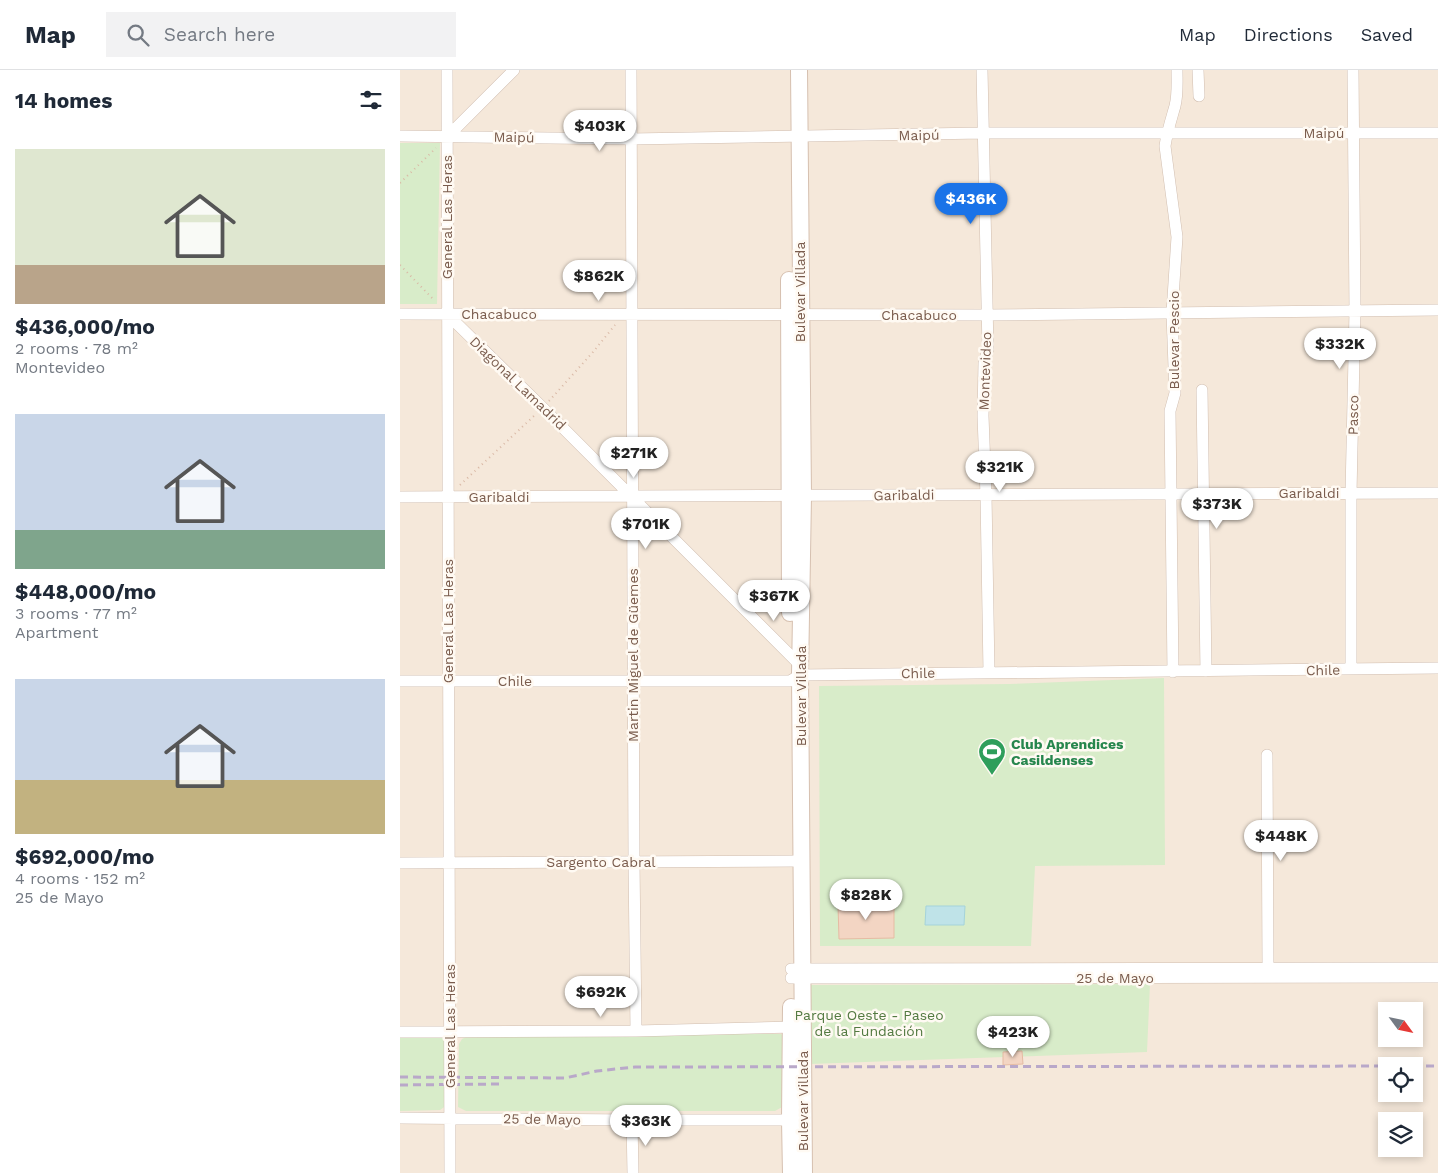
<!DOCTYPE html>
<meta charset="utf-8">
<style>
body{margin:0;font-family:"Work Sans",sans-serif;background:#f2f2f3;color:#1f2937;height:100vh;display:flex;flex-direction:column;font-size:19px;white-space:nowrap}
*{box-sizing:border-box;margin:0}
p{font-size:16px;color:#747a83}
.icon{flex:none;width:28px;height:28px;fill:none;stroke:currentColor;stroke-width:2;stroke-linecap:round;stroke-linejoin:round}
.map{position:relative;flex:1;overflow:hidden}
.side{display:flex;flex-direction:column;background:#fff;width:400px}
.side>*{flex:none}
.needle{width:32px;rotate:123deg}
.controls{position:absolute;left:978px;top:932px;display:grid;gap:10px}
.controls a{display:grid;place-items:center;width:45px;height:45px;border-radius:0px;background:#fff;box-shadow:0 2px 8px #0003;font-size:25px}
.price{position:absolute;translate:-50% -42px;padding:0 11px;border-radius:18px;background:#fff;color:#222;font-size:16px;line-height:32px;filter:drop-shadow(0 1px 2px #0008)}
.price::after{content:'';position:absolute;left:50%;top:30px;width:15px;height:11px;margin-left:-8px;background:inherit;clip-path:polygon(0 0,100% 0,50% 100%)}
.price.current{background:#1a73e8;color:#fff}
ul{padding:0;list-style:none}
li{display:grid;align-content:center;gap:10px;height:265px;padding:0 15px}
li span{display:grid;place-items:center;height:155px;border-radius:0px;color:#555}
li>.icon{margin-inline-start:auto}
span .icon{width:90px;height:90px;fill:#fffc;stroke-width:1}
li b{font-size:21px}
h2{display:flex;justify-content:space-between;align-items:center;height:60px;padding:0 15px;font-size:21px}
header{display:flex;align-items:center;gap:30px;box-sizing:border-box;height:70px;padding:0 25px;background:#fff;border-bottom:1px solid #e0e1e3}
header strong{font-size:24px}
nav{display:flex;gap:28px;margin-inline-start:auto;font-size:18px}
.search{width:350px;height:45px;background:#f2f2f3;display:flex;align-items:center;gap:12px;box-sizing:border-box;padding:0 18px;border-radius:0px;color:#747a83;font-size:19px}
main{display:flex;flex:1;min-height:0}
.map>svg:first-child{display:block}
.residential{fill:#f5e8da;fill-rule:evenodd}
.green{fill:#d8ecc9}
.water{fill:#bfe3e8;stroke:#a5d3da}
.building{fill:#f3d5c3;stroke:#e6bba3}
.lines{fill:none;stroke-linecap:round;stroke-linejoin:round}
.minor-casing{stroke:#d1beb0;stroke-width:12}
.secondary-casing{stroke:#d6c0b0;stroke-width:18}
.path{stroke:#d9b8a5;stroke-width:2;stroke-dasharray:1 4;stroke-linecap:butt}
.minor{stroke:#fff;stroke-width:11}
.secondary{stroke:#fff;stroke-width:16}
.rail{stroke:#b9a8c9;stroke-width:3;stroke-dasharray:8 5;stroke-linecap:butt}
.labels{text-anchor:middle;stroke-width:5;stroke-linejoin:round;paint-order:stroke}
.street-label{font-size:14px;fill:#7a5c4d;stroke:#fffaf3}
.leisure-label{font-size:14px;font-weight:bold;fill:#27864d;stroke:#fffaf3;text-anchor:start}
.park-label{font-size:14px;fill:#537a41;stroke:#fffaf3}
</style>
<header>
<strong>Map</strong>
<div class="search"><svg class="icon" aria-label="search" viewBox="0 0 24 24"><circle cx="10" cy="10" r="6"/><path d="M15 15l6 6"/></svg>Search here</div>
<nav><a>Map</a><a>Directions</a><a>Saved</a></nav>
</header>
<main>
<section class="side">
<h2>14 homes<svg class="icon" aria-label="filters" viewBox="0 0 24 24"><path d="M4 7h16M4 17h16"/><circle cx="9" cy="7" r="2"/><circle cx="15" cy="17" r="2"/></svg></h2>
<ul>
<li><span style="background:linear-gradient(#dfe7d0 75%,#b9a48a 0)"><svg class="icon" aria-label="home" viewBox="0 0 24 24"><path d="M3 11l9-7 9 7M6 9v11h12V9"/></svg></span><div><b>$436,000/mo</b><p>2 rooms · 78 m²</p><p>Montevideo</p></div></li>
<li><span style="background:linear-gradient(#c9d6e8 75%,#7fa58c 0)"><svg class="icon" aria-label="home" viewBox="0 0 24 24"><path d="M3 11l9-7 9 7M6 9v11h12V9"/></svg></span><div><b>$448,000/mo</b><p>3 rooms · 77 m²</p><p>Apartment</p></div></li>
<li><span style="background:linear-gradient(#c9d6e8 65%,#c2b280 0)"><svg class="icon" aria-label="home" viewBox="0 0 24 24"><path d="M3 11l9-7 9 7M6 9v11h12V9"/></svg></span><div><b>$692,000/mo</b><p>4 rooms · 152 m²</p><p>25 de Mayo</p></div></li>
</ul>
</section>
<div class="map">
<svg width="1038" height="1103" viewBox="0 0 1038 1103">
<rect width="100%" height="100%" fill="#fdf6ec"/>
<!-- residential -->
<path class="residential" d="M0,0H1038V1103H0ZM986,941H1014V969H986ZM986,996H1014V1024H986ZM986,1051H1014V1079H986Z"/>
<!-- green -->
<path class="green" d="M0,73H40L37,234H0Z
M764,608L765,795L635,796L631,876H420L419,616L609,614Z
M750,914L747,982L410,994L411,915Z
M381,964L385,967L384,1036L375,1041H66L58,1037L59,974L62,969L70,965Z
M0,965H40L47,972V1035L40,1040L0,1041Z"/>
<!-- water -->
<path class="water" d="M526,836H565L564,855H525Z"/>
<!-- building -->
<path class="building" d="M494,834V868L439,869L438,835Z
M622,981L623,994L603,995V982Z"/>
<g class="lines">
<defs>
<path id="minor" d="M47,0L50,1103
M231,0L234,792L236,961
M582,0L588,279L584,293L583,346L586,425L589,602
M798,0L799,26
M0,66L231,69L583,63H1038
M47,67L114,0
M0,244L586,245L1038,240
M47,244L143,338L400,595
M802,320L806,601
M0,427C346,426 692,423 1038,423
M951,599V423L955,241L953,0
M773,602L770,341L775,323L772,243L777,167L765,76C767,62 771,50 775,36C778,24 777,12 777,0
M0,611H390L400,605L1038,598
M867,685L868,898
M0,793L401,791
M391,899L1038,898
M391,908L1038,907
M0,962L236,961L396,957
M0,1048L232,1050H396
M232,1050L233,1103"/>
<path id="secondary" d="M399,0L403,426L400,605L404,1103
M389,210L390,543
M391,937L390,1050L391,1103"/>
</defs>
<!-- minor casing -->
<use href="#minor" class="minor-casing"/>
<!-- secondary casing -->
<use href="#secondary" class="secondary-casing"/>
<!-- path -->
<path class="path" d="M0,113L36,78
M0,195L34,230
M149,331L193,282L215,255
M60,415L135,345"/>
<!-- minor -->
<use href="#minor" class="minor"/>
<!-- secondary -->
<use href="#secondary" class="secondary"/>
<!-- rail -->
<path class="rail" d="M0,1007L165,1008L197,1001L235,997L1038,996
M0,1015L100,1014"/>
</g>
<!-- icons -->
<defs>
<symbol id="stadium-pin" viewBox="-11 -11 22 30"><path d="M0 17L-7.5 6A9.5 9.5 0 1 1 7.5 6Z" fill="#2e9e5b" stroke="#fffaf3"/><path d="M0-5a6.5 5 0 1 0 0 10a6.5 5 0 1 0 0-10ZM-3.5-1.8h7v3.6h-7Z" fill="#fff"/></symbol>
</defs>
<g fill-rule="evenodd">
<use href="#stadium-pin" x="576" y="666" width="32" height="43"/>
</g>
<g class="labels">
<!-- street labels -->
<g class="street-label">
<text x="924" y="68">Maipú</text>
<text transform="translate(519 65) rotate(-1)" y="5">Maipú</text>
<text transform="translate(114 67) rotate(1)" y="5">Maipú</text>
<text transform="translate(47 147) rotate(-90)" y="5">General Las Heras</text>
<text transform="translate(400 222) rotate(-90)" y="5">Bulevar Villada</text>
<text x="99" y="249">Chacabuco</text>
<text x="519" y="250">Chacabuco</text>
<text transform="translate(774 270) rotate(-90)" y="5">Bulevar Pescio</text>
<text transform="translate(585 301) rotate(-88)" y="5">Montevideo</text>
<text transform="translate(118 313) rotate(44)" y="5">Diagonal Lamadrid</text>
<text transform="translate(953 345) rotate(-89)" y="5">Pasco</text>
<text x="909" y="428">Garibaldi</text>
<text transform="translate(504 425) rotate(-1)" y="5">Garibaldi</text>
<text x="99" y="432">Garibaldi</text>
<text transform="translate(48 551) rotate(-90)" y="5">General Las Heras</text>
<text transform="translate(233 585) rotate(-90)" y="5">Martin Miguel de Güemes</text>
<text transform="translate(923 600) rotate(-1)" y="5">Chile</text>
<text transform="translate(518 603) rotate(-1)" y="5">Chile</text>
<text x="115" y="616">Chile</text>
<text transform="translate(401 626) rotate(-90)" y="5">Bulevar Villada</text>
<text x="201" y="797">Sargento Cabral</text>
<text x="715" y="913">25 de Mayo</text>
<text transform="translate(50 956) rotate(-90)" y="5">General Las Heras</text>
<text transform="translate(403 1031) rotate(-90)" y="5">Bulevar Villada</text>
<text transform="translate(142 1049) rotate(1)" y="5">25 de Mayo</text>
</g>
<!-- leisure labels -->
<g class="leisure-label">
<text x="611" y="679">Club Aprendices<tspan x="611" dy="16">Casildenses</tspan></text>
</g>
<!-- park labels -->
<g class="park-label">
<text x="469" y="950">Parque Oeste - Paseo<tspan x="469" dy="16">de la Fundación</tspan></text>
</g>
</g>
</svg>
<div class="controls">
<a><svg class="needle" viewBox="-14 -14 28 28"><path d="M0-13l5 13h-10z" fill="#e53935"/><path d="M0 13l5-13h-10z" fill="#747a83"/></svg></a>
<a><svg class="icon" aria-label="locate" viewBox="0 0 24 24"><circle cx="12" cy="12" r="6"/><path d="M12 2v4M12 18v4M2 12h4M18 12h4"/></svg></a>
<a><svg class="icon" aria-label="layers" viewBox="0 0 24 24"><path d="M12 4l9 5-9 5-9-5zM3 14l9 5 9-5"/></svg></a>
</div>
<b class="price" style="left:200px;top:82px">$403K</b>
<b class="price current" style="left:571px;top:155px">$436K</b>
<b class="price" style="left:199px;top:232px">$862K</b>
<b class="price" style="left:940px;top:300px">$332K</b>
<b class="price" style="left:234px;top:409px">$271K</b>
<b class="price" style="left:600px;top:423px">$321K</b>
<b class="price" style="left:817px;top:460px">$373K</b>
<b class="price" style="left:246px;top:480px">$701K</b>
<b class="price" style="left:374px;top:552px">$367K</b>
<b class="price" style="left:881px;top:792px">$448K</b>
<b class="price" style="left:466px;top:851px">$828K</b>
<b class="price" style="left:201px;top:948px">$692K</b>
<b class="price" style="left:613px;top:988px">$423K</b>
<b class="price" style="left:246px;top:1077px">$363K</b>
</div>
</main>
